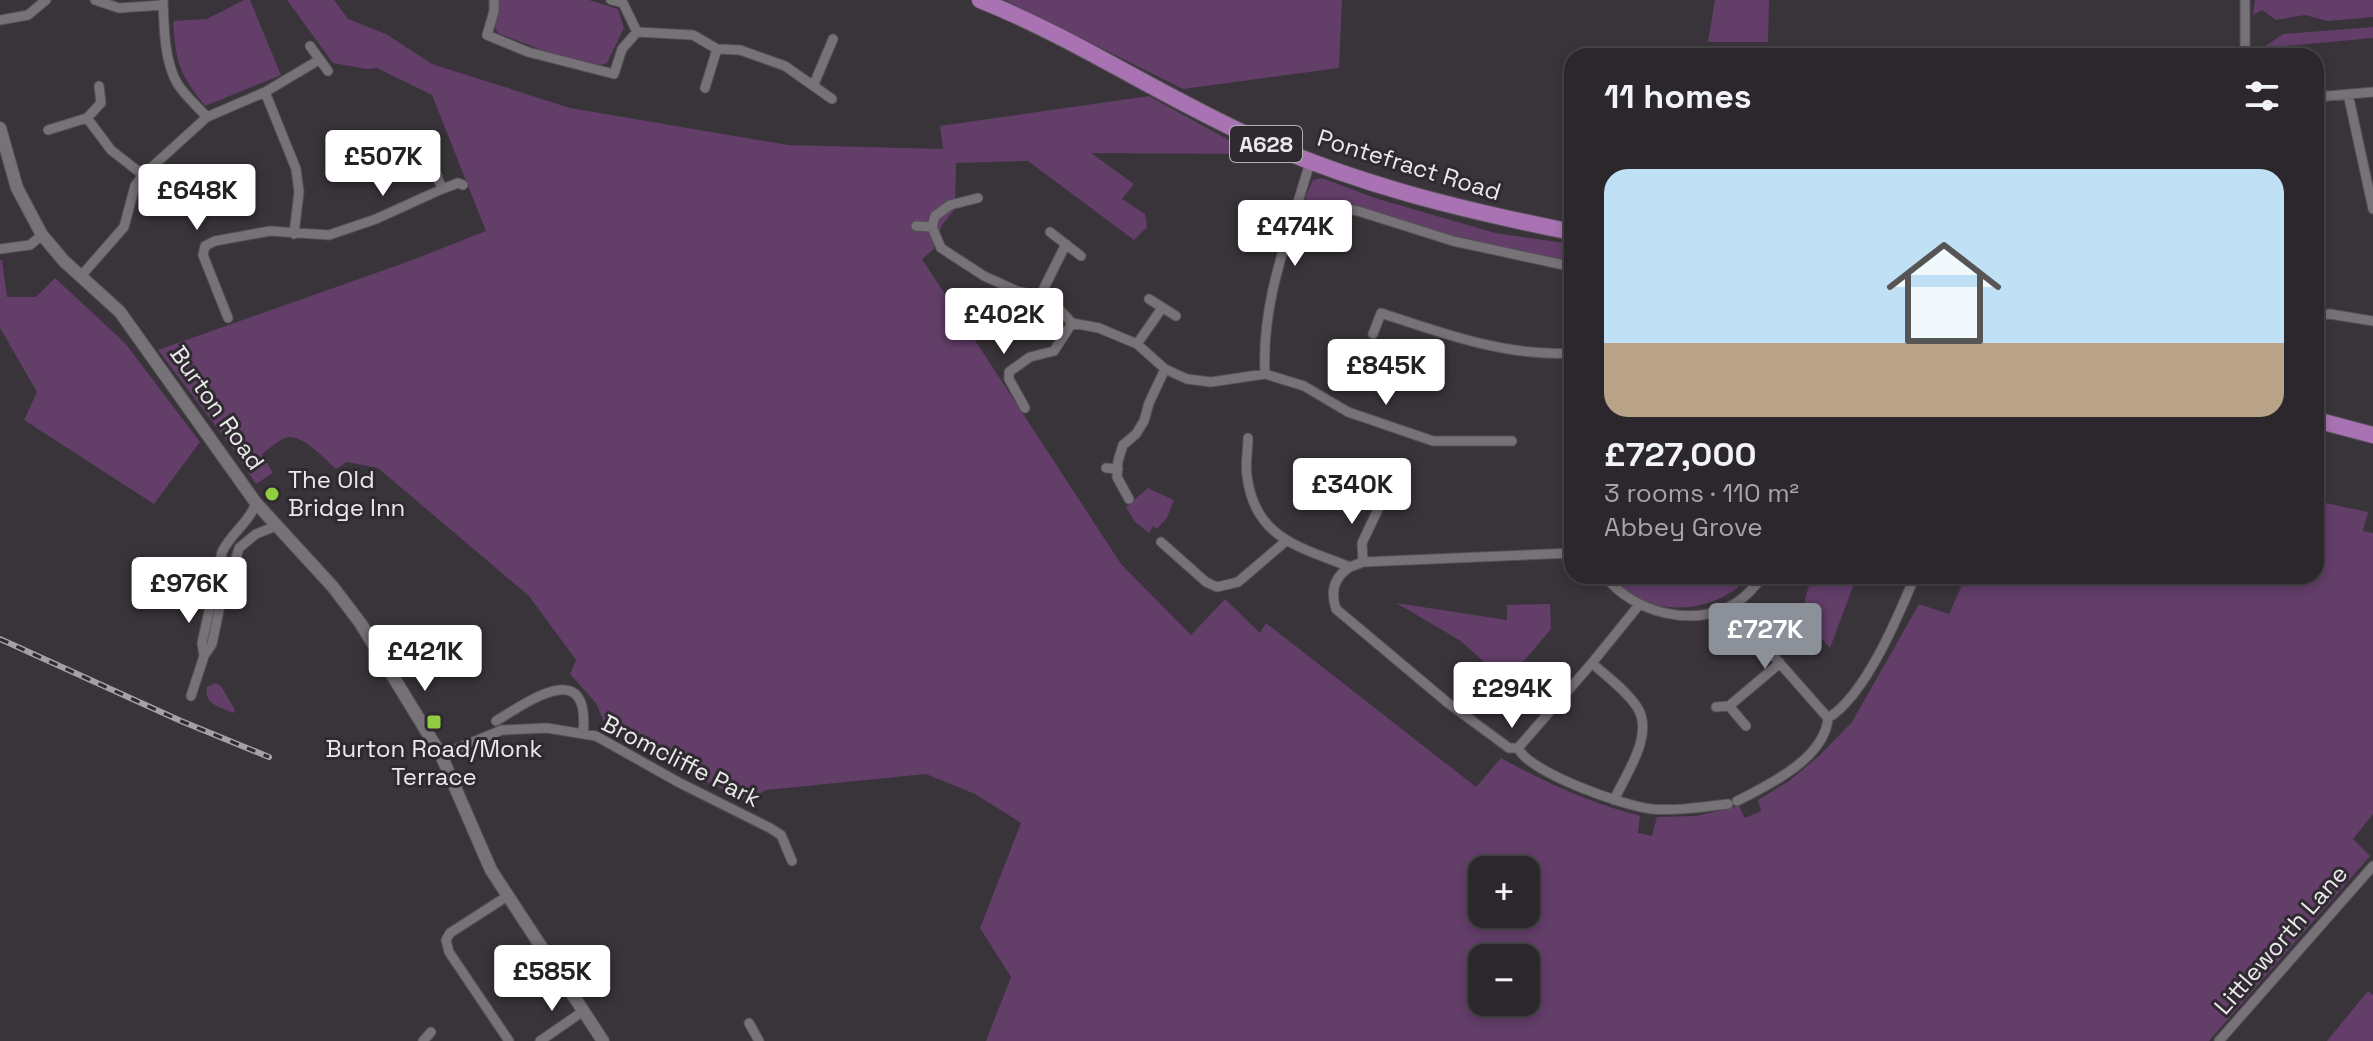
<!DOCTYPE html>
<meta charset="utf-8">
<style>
body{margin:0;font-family:"Space Grotesk",sans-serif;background:#373338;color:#f1f3f6;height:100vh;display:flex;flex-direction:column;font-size:30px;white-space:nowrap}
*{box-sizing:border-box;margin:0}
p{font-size:26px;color:#a6a5a9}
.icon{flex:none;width:44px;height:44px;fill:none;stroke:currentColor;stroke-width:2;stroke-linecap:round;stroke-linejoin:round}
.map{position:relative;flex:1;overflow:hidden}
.drawer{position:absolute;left:1564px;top:48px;width:760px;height:536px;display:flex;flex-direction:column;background:#2b272c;border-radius:24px;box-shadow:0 4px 12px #0003,0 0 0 2px #474448}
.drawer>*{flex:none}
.controls{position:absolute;left:1468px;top:856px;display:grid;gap:16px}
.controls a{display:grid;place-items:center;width:72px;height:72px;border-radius:16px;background:#2b272c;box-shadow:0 4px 12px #0003,0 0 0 2px #474448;font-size:40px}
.price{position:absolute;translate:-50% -68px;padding:0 18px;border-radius:8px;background:#fff;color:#222;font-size:26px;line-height:52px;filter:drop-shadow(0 2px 4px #0008)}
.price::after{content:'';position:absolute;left:50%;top:48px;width:24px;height:18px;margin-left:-12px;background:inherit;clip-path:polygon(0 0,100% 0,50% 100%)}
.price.on{background:#8c9099;color:#fff}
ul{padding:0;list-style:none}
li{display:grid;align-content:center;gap:16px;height:424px;padding:0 40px}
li+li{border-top:2px solid #474448}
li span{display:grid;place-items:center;height:248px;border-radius:24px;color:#555}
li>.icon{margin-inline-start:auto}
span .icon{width:144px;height:144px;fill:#fffc;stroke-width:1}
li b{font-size:34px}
h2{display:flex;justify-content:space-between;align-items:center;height:96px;padding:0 40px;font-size:34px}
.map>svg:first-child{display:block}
.green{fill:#623e69;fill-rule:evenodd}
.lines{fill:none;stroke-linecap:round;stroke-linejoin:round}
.minor-casing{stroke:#555156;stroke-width:11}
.tertiary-casing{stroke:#555156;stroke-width:14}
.trunk-casing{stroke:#555156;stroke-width:18}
.minor{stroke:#777178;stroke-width:9}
.tertiary{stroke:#777178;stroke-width:12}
.trunk{stroke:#a872b3;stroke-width:16}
.rail-casing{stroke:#a4a0a5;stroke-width:6}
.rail{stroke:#2f2a30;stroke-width:3;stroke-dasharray:9;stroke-linecap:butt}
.poi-dot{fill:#90cd41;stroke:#2f2a30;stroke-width:3}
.labels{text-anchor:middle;stroke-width:6;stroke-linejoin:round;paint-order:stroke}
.shield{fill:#2f2a30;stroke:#b3afb4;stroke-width:2}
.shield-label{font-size:22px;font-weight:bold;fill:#ebe8ec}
.street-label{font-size:24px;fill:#ebe8ec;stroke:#2f2a30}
.poi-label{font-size:24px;fill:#ebe8ec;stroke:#2f2a30;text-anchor:start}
</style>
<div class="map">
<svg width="2373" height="1041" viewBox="0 0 2373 1041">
<rect width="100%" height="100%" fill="#39343a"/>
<!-- green -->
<path class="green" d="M244,0H250L281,75L205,106C179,73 176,63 173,21L207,19Z
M287,0H334L348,19L386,34L432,64L570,108L788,145L943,149L940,126L1149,96L1254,154L1091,153L1134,184L1122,199L1145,214L1147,227L1134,240L1028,161L956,163L955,209L942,225L933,250L922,259L1121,564L1191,635L1225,599L1260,633L1266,623L1476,787L1501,758C1546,783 1590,803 1640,816L1638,833L1652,836L1657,817L1696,816L1739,806L1745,818L1761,811L1758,800L1789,781L1820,755L1852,722L1919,604L1949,614L1966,576H2316V501L2368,512L2363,531L2373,533V814L2353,839L2370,856L2209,1041H986L1011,977L980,928L1021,823L975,794L926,774L766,790L747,801L655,757L605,724L596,703L570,674L576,660L529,596L378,468L347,462L336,469C324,459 300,430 283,439C275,443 268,450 262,454L273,473L256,484L228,442L158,350L407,262L486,231L432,95L377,68L367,69L333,63ZM1482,870H1526V914H1482ZM1482,958H1526V1002H1482Z
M498,0H589L618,9L624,28L607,63L601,65L544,51L498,33L494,26Z
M1005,0H1342L1339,68L1183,89Z
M1715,0H1769L1768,42H1708Z
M2255,0H2373V17L2328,21L2305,15L2276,20L2262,10L2253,15Z
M2373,27V38L2263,48L2283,34Z
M1322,178L1375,198L1495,233L1572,244V266L1561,260L1447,234L1363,209L1331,204L1310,207L1306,205L1305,198L1313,180Z
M0,260H2L7,297H36L55,278L125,343L200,442L154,504L24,420L37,392L0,328Z
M1148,488L1174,500L1167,518L1157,529L1153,526L1149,533L1135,522L1126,507Z
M1614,576H1749C1718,615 1644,621 1614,576Z
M1814,576H1857L1830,648C1806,620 1795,613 1814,576Z
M1396,603L1507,620V605L1550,604L1551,629L1506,682L1461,641Z
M216,683L221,686L235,710L234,713C221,708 203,704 207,687Z
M2368,991L2373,995V1041H2327Z"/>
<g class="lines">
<defs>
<path id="minor" d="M95,0L119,8L163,5
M163,0C164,26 164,60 177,83C185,96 197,106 207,117
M494,0V11L487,35L528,52L614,74L622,49L637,32L693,35L717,49L740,50L785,66L832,99
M611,0L623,3L637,32
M0,20L28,15L46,0
M310,46L328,71
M2245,56V0
M814,84L833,39
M705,88L717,49
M265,92L296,169L299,192L294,234
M2348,94L2373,209
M2316,97L2373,92
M87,118L111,150L143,175
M48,130L87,118L101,103L99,86
M437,176L442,189
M978,198L950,205L935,216L932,227L941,248L984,276L1017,291L1040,296L1060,310L1072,323L1099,328L1137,344L1165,369L1187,379L1211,382L1265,374L1304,386L1348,412L1433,441H1512
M1294,210L1312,212L1334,207L1358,211L1453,241L1564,265L1572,271
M916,226L932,227
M1050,232L1081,256
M0,249L30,245L42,235
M81,276L124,227L135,186L143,175L207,117L265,92L319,60
M1040,296L1066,244
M1149,299L1176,316
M2316,315L2330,314L2373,321
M228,318L203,255L205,246L215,241L270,231L329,235L376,219L442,189L458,183L463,185
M1373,334L1381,313C1442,333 1506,357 1572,353
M1137,344L1162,308
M1265,374C1261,299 1290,233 1310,162
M1025,408L1009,379V372L1030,357L1054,351L1072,323
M1248,438C1248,450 1245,464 1247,476C1255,539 1300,547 1350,567L1363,562L1572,553
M1106,468L1118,469
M1129,499L1117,477L1118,461L1123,445L1136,434L1144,421L1149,403L1165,369
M1161,542L1206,582L1217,587L1238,582L1286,541
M1363,562L1362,543L1383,499
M1350,567C1334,577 1330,591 1336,609L1448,703L1509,748H1518C1530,773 1624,806 1652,809C1678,811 1702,807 1728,804
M1605,576C1633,613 1695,629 1736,603C1746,597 1756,585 1763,576
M1736,603L1746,625L1828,718
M204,656L212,644L222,596L229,582L239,548L256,534L276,526
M1592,663C1607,677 1626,690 1637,707C1655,734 1626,774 1614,800
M191,696L204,656L202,643L222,552C231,533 249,523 256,503
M1729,706L1780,663
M1716,707L1729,706L1746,726
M496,721C529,701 591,656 583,734
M1518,748L1592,663L1639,605
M441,755L502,730L547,728L596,736L678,782L770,828L781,835L792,861
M1737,801C1769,785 1825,758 1828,718C1865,696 1898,617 1915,576
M506,897L450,933L446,940L449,952L509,1041
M749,1023L759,1041
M423,1041L431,1032
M540,1041L582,1012
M2219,1041L2373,866"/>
<path id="tertiary" d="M0,128L17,188L42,235L64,261L120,312L256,503L333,587L361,624L441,755L491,870L603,1041"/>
<path id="trunk" d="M980,0C1075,38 1159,95 1252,137C1354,184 1462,210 1572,232
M2316,420L2373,435"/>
</defs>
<!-- minor casing -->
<use href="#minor" class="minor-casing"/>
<!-- tertiary casing -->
<use href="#tertiary" class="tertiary-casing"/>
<!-- trunk casing -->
<use href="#trunk" class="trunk-casing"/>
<!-- minor -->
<use href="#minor" class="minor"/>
<!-- tertiary -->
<use href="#tertiary" class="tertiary"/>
<!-- trunk -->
<use href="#trunk" class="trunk"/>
<defs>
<path id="rail" d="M0,639L181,721L269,757"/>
</defs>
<!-- rail casing -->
<use href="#rail" class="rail-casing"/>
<!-- rail -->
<use href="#rail" class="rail"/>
</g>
<!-- markers -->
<g class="poi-dot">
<circle cx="272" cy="494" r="8"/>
<rect x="426" y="714" width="16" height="16" rx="4"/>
</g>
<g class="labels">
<!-- shield labels -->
<rect class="shield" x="1230" y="126" width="72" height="36" rx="6"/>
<g class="shield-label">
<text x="1266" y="152">A628</text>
</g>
<!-- street labels -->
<g class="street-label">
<text transform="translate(1409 165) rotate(17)" y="8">Pontefract Road</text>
<text transform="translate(217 408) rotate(55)" y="8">Burton Road</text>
<text transform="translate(681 761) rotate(27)" y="8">Bromcliffe Park</text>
<text transform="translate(2281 940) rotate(-49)" y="8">Littleworth Lane</text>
</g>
<!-- poi labels -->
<g class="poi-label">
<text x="288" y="488">The Old<tspan x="288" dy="28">Bridge Inn</tspan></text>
<text x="434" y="757" text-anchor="middle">Burton Road/Monk<tspan x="434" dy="28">Terrace</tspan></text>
</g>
</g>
</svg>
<div class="controls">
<a>+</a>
<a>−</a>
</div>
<b class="price" style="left:383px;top:198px">£507K</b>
<b class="price" style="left:197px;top:232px">£648K</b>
<b class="price" style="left:1295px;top:268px">£474K</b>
<b class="price" style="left:1004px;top:356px">£402K</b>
<b class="price" style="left:1386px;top:407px">£845K</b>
<b class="price" style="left:1352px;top:526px">£340K</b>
<b class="price" style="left:189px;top:625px">£976K</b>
<b class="price on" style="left:1765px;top:671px">£727K</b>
<b class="price" style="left:425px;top:693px">£421K</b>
<b class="price" style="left:1512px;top:730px">£294K</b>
<b class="price" style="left:552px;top:1013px">£585K</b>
<section class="drawer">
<h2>11 homes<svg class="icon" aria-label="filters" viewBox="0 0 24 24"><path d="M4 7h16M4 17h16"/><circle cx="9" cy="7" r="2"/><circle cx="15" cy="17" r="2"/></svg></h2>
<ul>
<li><span style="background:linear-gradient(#bfe0f5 70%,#b9a48a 0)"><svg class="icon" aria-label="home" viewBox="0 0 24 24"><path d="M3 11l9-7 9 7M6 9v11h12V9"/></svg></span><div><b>£727,000</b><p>3 rooms · 110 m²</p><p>Abbey Grove</p></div></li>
</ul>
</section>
</div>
